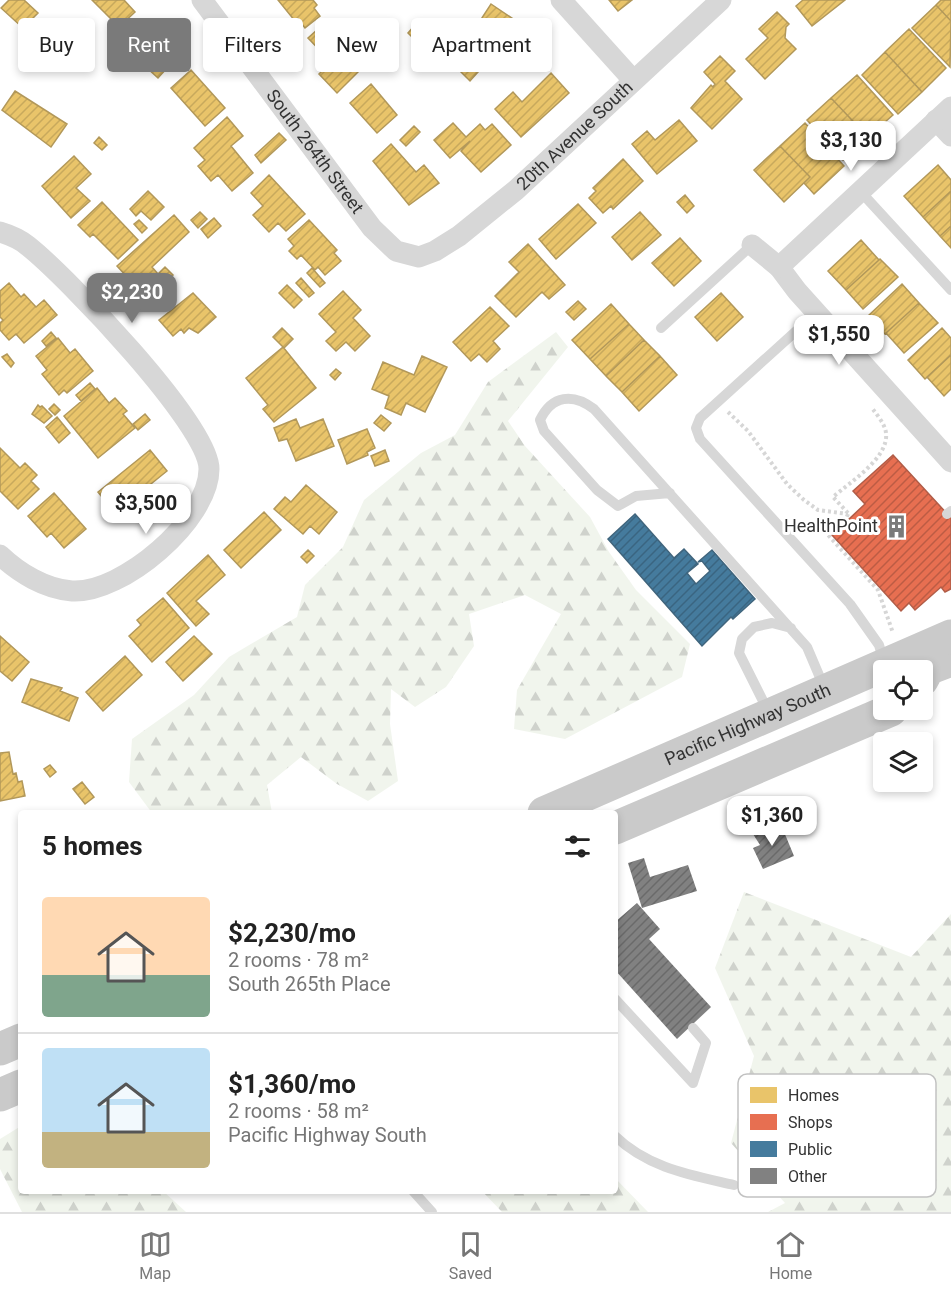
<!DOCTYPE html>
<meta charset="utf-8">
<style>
body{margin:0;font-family:Roboto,sans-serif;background:#f2f2f2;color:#222;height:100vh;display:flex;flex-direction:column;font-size:22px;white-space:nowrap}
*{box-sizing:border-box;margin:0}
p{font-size:20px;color:#767676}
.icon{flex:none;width:33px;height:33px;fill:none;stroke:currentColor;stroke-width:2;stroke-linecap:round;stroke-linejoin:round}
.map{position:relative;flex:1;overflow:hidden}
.drawer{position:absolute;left:18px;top:810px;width:600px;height:384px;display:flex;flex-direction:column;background:#fff;border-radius:6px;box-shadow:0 3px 9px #0003}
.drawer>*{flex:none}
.banner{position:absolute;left:18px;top:18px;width:600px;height:54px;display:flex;gap:12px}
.fabs{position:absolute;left:873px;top:660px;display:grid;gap:12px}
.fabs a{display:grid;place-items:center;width:60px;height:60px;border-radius:6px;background:#fff;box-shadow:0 3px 9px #0003;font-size:30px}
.price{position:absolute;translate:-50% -51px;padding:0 14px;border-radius:12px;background:#fff;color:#222;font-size:20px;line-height:39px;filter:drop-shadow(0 2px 3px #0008)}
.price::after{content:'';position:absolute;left:50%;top:36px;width:18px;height:14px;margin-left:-9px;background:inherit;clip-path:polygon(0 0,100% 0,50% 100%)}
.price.active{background:#7a7a7a;color:#fff}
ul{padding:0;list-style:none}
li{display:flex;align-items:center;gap:18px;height:150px;padding:0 24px}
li+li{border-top:2px solid #e0e0e0}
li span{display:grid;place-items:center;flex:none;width:168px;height:120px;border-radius:6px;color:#555}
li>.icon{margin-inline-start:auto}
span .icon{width:72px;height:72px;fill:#fffc;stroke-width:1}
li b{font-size:26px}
h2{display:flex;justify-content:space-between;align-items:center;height:72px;padding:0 24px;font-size:26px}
.tag{padding:0 21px;border-radius:6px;background:#fff;box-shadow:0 3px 9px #0003;font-size:21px;line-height:54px}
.tag.active{background:#7a7a7a;color:#fff}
.tabs{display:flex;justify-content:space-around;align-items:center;height:84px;border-top:2px solid #e0e0e0;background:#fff;font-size:16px;color:#767676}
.tabs a{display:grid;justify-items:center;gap:3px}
.tabs .active{color:#7a7a7a}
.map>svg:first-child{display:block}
.forest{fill:url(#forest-firs)}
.homes{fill:url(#homes-hatch);stroke:#b2985a;stroke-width:1.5}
.shops{fill:url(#shops-hatch);stroke:#b15d48;stroke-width:1.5}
.public{fill:url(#public-hatch);stroke:#40657d;stroke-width:1.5}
.building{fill:url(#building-hatch)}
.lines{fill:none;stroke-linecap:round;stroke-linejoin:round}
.path{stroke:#d6d6d6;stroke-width:4;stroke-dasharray:3 3;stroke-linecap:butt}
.lane{stroke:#d7d7d7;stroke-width:10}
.street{stroke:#d7d7d7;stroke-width:21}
.primary{stroke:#cacaca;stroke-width:33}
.labels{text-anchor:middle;stroke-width:6;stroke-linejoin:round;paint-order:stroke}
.street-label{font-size:18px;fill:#333;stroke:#fff}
.poi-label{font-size:18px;fill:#333;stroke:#fff;text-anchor:end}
.key{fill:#fff;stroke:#c2c2c2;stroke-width:1.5}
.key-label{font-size:16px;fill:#333}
</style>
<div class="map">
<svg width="951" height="1212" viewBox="0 0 951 1212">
<defs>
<pattern id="forest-firs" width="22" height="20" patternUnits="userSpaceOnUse" patternTransform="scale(1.5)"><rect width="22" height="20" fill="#f1f5ed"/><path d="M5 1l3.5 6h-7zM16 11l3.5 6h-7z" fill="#cfd2cc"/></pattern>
<pattern id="homes-hatch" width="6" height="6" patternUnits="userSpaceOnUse" patternTransform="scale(1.5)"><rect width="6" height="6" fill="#e9c46a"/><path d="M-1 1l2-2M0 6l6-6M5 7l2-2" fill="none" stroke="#c8a95c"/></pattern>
<pattern id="shops-hatch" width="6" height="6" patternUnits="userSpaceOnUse" patternTransform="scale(1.5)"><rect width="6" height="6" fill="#e76f51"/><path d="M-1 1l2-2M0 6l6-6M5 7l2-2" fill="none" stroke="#bc5c44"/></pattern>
<pattern id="public-hatch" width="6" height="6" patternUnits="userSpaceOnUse" patternTransform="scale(1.5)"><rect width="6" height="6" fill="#457b9d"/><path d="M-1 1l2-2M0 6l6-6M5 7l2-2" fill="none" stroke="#3a6581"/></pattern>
<pattern id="building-hatch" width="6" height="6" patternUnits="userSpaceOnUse" patternTransform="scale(1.5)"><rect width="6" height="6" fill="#818181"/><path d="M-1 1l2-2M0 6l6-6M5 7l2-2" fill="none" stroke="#6a6a6a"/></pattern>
</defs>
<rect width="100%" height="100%" fill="#fff"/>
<!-- forest -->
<path class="forest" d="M556,332L568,347L508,421L525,446L590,517L609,552L636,590L690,644L682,677L565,739L514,729L517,690L561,614L525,595L469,614L474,646L446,687L415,707L391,689L390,724L398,781L368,801L337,784L301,757L267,785L272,813H152L129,782L132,739L194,695L229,657L297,617L305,585L343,547L364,500L421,453L455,435L488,382Z
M744,892L911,957L951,914V1212H768L785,1203L731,1143L754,1056L715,968Z
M21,1126V1191H163L186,1212H22L0,1169V1139Z
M615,1178L648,1212H502L482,1191H615Z"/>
<!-- homes -->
<path class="homes" d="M9,0H24L38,13L23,28L1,8Z
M92,0H124L135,12L119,27Z
M278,0H313L317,5L314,8L320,16L305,28L298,19L295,21Z
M609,0H632L618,11Z
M803,0H845L812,26L796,6Z
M941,0H951V21L936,5Z
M491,4L525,27L510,50L476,27Z
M936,5L951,21L950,67L912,28Z
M777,12L789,24L786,27L785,38L796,49L765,79L746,59L768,38L759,29Z
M329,19L369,61L337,93L319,74L331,62L308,38Z
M140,22L177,57L158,78L135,57L131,62L117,49Z
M414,26L421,32L414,39L408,33Z
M909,29L946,68L922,92L885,52Z
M79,45L88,54L81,61L72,52Z
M885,52L922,92L898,114L862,75Z
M720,56L735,71L725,81L742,99L712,129L691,108L711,85L713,87L715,84L704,72Z
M469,62L478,72L470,81L460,71Z
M191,70L225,108L205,126L171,88Z
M551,73L569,93L521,137L495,109L513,92L522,102Z
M857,75L893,115L868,137L831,98Z
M371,84L397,115L377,133L350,103Z
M15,91L67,124L51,147L2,110Z
M831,98L868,137L843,160L807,120Z
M227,117L243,136L231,146L253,173L232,191L218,175L211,181L198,166L205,160L194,148Z
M679,120L697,141L657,174L632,144L647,131L655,140Z
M453,123L466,137L480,124L485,130L492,124L511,145L481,172L461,151L470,141L450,158L434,140Z
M805,123L844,166L814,194L804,183L810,177L780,146Z
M414,126L420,132L406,146L400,140Z
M279,133L286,140L261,163L255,155Z
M99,137L107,145L102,150L94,143Z
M391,144L416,172L424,165L439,183L409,205L373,161Z
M780,146L810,177L784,202L754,170Z
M74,156L91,174L76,188L90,201L71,218L42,186Z
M623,159L643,181L613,209L611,206L603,213L589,198L596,191L593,188Z
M938,165L951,180V191L923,217L904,196Z
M269,175L305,214L286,231L278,223L269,232L253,215L263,206L251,193Z
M148,191L164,207L151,220L141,211L136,216L130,209Z
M951,191V226L940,236L923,217Z
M685,195L694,206L687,213L677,202Z
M102,202L138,240L118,259L93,234L90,237L78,225Z
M578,204L596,223L556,259L539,239Z
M200,212L207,219L198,228L191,220Z
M640,212L661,235L632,260L612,237Z
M174,215L189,232L152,267L158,274L165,267L173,275L166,282L173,290L155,307L117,266Z
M214,218L221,226L208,238L201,229Z
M139,220L147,228L142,233L134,224Z
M309,220L337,250L334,253L341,261L325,275L318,267L315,270L301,255L297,259L289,251L294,246L288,239Z
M951,226V248L940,236Z
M680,238L701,261L674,286L652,263Z
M861,240L879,260L846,290L828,271Z
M528,244L565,285L549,299L542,292L516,317L495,296L519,272L509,262Z
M880,259L898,277L863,309L846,290Z
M312,268L325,283L320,287L307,273Z
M301,278L314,293L309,297L296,283Z
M9,283L21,297L24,294L36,307L44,300L57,315L24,343L16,334L9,340L0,330V323L3,320L0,317V291Z
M902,284L919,303L885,334L868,316Z
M287,285L302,300L294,308L279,293Z
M343,291L361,310L353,318L370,336L355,351L346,342L336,351L326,341L336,332L319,314Z
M193,293L216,317L198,333L189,328L184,333L181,329L173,336L159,320Z
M721,293L743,317L717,341L695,317Z
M578,301L586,309L574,320L566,312Z
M919,303L938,323L904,353L886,333Z
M611,304L629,324L590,359L572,340Z
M490,307L509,326L493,341L500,349L487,362L479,354L471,361L453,342Z
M629,324L644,340L606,376L590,359Z
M282,328L293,339L284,348L273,337Z
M942,328L951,338V355L925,379L908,360Z
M51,332L56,338L46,346L42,341Z
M58,338L70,353L75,349L93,371L67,393L64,390L59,395L42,374L47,370L36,356Z
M644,340L660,356L622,392L606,376Z
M283,347L316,388L274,422L263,409L268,405L246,378Z
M7,354L14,363L11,367L2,357Z
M951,355V389L944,396L927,377Z
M422,356L447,367L425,412L406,403L401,415L385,408L389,396L372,389L383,362L414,375Z
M660,356L677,375L639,411L622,392Z
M336,369L341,373L335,380L330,375Z
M90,383L95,389L81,401L76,395Z
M97,388L109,403L115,398L127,411L123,414L135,428L98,458L64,416Z
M54,404L60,410L55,415L49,409Z
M38,405L40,407L42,406L52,416L44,423L32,414Z
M145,414L150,420L138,430L133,424Z
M381,415L391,423L384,431L374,423Z
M57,417L70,433L59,443L46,427Z
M296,419L300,428L323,419L334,446L296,461L287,439L279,441L274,428Z
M367,429L375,448L367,452L368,455L347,464L338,440Z
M0,448L20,468L25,463L37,475L31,481L39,489L18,509L0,491Z
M150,450L167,471L115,513L98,492Z
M385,450L389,461L375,466L371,456Z
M306,485L337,512L319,534L310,526L303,534L274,509L285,497L291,502Z
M54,493L86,529L64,548L51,533L47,537L28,516Z
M264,512L281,530L241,568L224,550Z
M308,550L314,556L307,563L301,557Z
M208,555L225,575L196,601L209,614L196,626L167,593Z
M163,598L189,628L152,662L129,636L141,625L137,620Z
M0,636L29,662L12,681L0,671Z
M194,636L212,654L183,681L166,662Z
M125,656L142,675L103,711L86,692Z
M31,679L62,688L60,691L78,698L69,721L22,702Z
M9,752L13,774L16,773L18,782L22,781L25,796L0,801V753Z
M50,765L56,772L50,777L44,769Z
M82,782L94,797L85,804L73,789Z"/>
<!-- shops -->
<path class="shops" d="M893,455L951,518V589L945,592L941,587L915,610L909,603L901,611L832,535L865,504L853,491Z"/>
<!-- public -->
<path class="public" d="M635,514L674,558L684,549L698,564L687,573L696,584L710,571L702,561L698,562L712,550L755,599L733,619L731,617L702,646L608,539Z"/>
<!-- building -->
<path class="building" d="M774,825L776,830L782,827L794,856L763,869L753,848L760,845L753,834Z
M644,858L650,877L688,865L697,891L642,908L628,863Z
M637,903L660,929L649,939L711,1007L677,1039L615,970V922Z"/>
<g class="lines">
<!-- path -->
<path class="path" d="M728,412L748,431L787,484L804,500L818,510L848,514
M848,513L833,497C850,482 889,458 886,433C885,424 877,415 872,408
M848,514L845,521L828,535L878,590L893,633"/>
<!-- lane -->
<path class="lane" d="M860,191L951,290
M816,313L700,418L696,428L700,439L850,604L879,645L884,662
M661,328L752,245
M670,493L636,496L618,506L597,490L544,431L540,420C552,395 573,393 594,409L807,647L824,687
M947,514L951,511
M768,711L739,653L742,639L754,627L772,623L791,628
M615,999L693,1083L706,1043L693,1028
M615,1136C648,1168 691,1175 734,1185
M413,1191L432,1212"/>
<!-- street -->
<g class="street">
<path id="s1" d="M202,0L372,228L396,251L419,257L435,251L459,236L516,190L721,0"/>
<path d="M561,0L633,80"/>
<path d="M936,120L951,136"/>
<path d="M0,232C10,235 20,239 28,246C66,276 209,425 209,469C209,520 122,594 72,591C45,589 19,573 0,555"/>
<path d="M752,245L779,267L797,291L951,462"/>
<path d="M779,267L951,107"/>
</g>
<!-- primary -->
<g class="primary">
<path d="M922,680L928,669L951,660"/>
<path id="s2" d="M544,813L951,636"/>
<path d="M615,828L891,710"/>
<path d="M0,1049L21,1040"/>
<path d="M0,1095L21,1086"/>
</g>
</g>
<!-- icons -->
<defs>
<symbol id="building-bare" viewBox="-9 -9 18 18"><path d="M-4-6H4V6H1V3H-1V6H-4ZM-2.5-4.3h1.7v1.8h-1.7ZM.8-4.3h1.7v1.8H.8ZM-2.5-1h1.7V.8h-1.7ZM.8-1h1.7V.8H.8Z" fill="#7a7a7a" stroke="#fff" stroke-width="2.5" paint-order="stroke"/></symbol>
</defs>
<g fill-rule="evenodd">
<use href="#building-bare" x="880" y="510" width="33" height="33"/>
</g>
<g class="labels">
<!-- street labels -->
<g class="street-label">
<text dy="6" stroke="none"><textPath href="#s1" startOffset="540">20th Avenue South</textPath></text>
<text dy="6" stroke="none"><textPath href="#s1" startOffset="189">South 264th Street</textPath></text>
<text dy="6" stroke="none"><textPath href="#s2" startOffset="222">Pacific Highway South</textPath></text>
</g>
<!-- poi labels -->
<g class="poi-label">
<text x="878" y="532">HealthPoint</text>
</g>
</g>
<!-- legend -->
<rect x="738" y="1074" width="198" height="123" rx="9" class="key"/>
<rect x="750" y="1087" width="27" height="16" fill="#e9c46a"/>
<rect x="750" y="1114" width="27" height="16" fill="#e76f51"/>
<rect x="750" y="1141" width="27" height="16" fill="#457b9d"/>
<rect x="750" y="1168" width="27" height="16" fill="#818181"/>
<g class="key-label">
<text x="788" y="1101">Homes</text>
<text x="788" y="1128">Shops</text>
<text x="788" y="1155">Public</text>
<text x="788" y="1182">Other</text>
</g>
</svg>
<div class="fabs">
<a><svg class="icon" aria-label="locate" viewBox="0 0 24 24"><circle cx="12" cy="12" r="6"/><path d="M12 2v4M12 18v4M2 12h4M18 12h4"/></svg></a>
<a><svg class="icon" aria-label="layers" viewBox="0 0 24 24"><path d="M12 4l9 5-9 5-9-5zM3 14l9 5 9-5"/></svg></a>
</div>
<b class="price" style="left:851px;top:172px">$3,130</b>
<b class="price active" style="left:132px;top:324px">$2,230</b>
<b class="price" style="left:839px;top:366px">$1,550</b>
<b class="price" style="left:146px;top:535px">$3,500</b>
<b class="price" style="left:772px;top:847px">$1,360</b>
<div class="banner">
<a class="tag">Buy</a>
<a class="tag active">Rent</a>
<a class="tag">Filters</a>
<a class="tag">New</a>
<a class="tag">Apartment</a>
</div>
<section class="drawer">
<h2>5 homes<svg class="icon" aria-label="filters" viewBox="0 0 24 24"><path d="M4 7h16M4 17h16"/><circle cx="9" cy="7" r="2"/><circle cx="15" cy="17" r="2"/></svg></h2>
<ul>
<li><span style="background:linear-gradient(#ffd9b3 65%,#7fa58c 0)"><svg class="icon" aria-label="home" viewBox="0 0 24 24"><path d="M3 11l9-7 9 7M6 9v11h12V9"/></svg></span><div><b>$2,230/mo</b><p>2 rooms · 78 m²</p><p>South 265th Place</p></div></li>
<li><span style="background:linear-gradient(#bfe0f5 70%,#c2b280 0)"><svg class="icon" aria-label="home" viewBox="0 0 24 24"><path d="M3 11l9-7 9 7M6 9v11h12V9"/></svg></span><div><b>$1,360/mo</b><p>2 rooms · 58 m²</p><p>Pacific Highway South</p></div></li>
</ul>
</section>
</div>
<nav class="tabs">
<a class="active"><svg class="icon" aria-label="map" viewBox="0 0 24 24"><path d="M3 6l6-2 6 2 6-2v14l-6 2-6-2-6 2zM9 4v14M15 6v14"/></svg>Map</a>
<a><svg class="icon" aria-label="saved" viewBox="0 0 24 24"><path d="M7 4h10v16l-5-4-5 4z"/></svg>Saved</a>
<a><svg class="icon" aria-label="home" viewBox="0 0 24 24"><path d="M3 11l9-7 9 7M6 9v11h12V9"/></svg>Home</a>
</nav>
